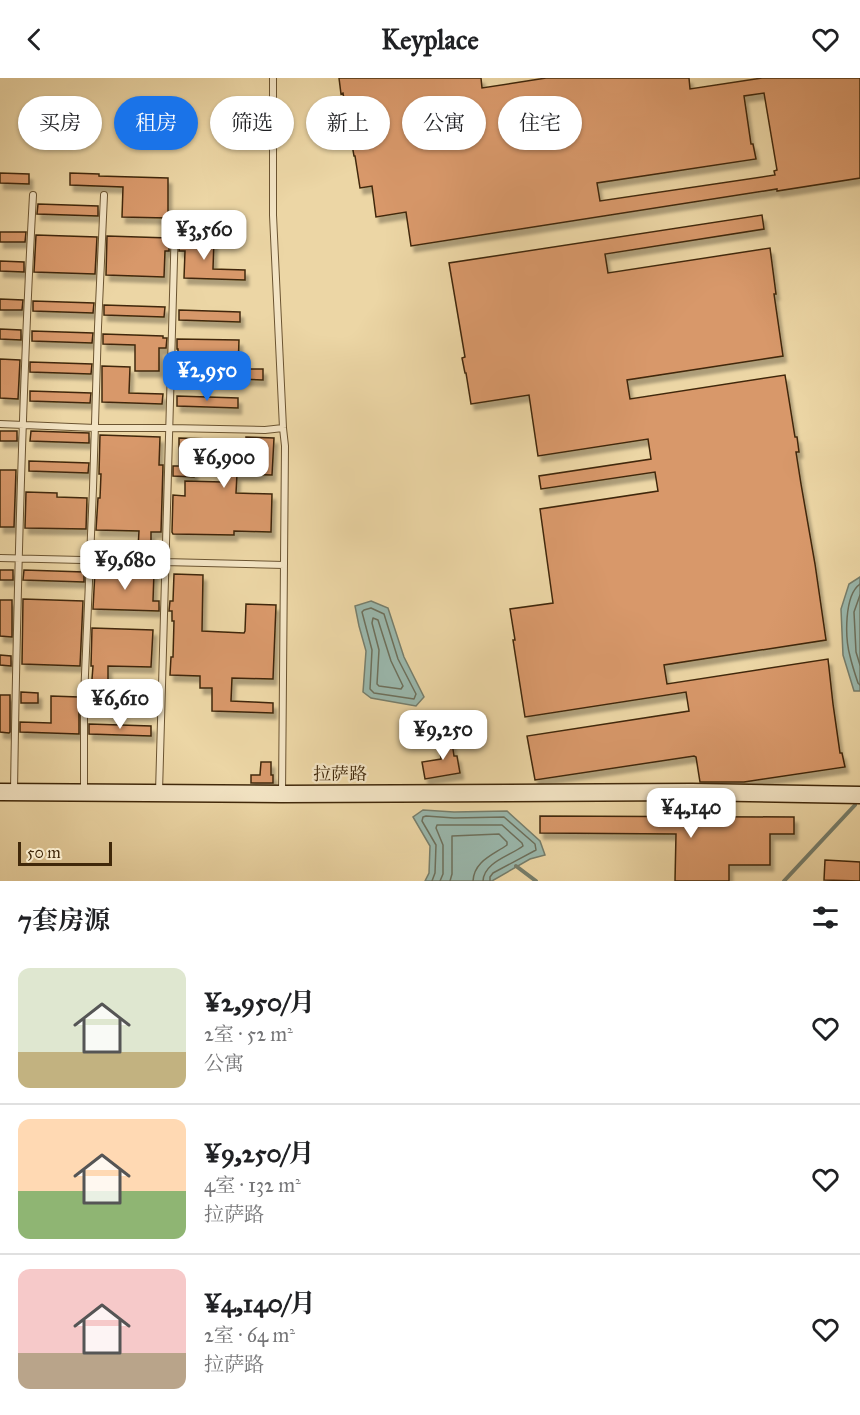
<!DOCTYPE html>
<html lang="zh">
<meta charset="utf-8">
<style>
body{margin:0;font-family:"IM FELL Great Primer","Noto Serif SC",serif;background:#f6f6f6;color:#202124;height:100vh;display:flex;flex-direction:column;font-size:22px;white-space:nowrap}
*{box-sizing:border-box;margin:0}
p{font-size:20px;color:#757577}
.icon{flex:none;width:33px;height:33px;fill:none;stroke:currentColor;stroke-width:2;stroke-linecap:round;stroke-linejoin:round}
.map{position:relative;height:803px;overflow:hidden}
.panel{display:flex;flex-direction:column;background:#fff;flex:1}
.panel>*{flex:none}
.hud{position:absolute;left:18px;top:18px;width:825px;height:54px;display:flex;gap:12px}
.scale{position:absolute;left:18px;bottom:15px;width:94px;box-sizing:border-box;padding-left:6px;border:3px solid #40280a;border-top:0;font-size:16px;line-height:21px;white-space:nowrap;color:#40280a;-webkit-text-stroke:4px #f3e4c4;paint-order:stroke}
.price{position:absolute;translate:-50% -51px;padding:0 14px;border-radius:12px;background:#fff;color:#222;font-size:20px;line-height:39px;filter:drop-shadow(0 2px 3px #0008)}
.price::after{content:'';position:absolute;left:50%;top:36px;width:18px;height:14px;margin-left:-9px;background:inherit;clip-path:polygon(0 0,100% 0,50% 100%)}
.price.on{background:#1a73e8;color:#fff}
ul{padding:0;list-style:none}
li{display:flex;align-items:center;gap:18px;height:150px;padding:0 18px}
li+li{border-top:2px solid #e0e0e0}
li span{display:grid;place-items:center;flex:none;width:168px;height:120px;border-radius:12px;color:#555}
li>.icon{margin-inline-start:auto}
span .icon{width:72px;height:72px;fill:#fffc;stroke-width:1}
li b{font-size:26px}
h2{display:flex;justify-content:space-between;align-items:center;height:72px;padding:0 18px;font-size:26px}
.pill{padding:0 21px;border-radius:27px;background:#fff;box-shadow:0 2px 4px #0004;font-size:21px;line-height:54px}
.pill.on{background:#1a73e8;color:#fff}
header{display:flex;justify-content:space-between;align-items:center;height:78px;padding:0 18px;background:#fff;font-size:27px;font-weight:800}
.map>svg:first-child{display:block}
.water{fill:#9ab8ad;stroke:#767e6c;stroke-width:1.5}
.lines{fill:none;stroke-linecap:round;stroke-linejoin:round}
.shore{stroke:#6d705c;stroke-width:1.5}
.stream{stroke:#767e6c;stroke-width:4}
.building{fill:#d8986b;stroke:#40280a;stroke-width:1.5;fill-rule:evenodd;filter:url(#shadow)}
.lane-casing{stroke:#6b5431;stroke-width:8}
.secondary-casing{stroke:#40280a;stroke-width:19}
.lane{stroke:#f3e4c4;stroke-width:6}
.secondary{stroke:#f3e4c4;stroke-width:16}
.labels{text-anchor:middle;stroke-width:4.5;stroke-linejoin:round;paint-order:stroke}
.street-label{font-size:18px;fill:#40280a;stroke:#f3e4c4}
</style>
<header><svg class="icon" aria-label="back" viewBox="0 0 24 24"><path d="M15 5l-7 7 7 7"/></svg>Keyplace<svg class="icon" aria-label="heart" viewBox="0 0 24 24"><path d="M12 20l-8-8c-3-5 5-10 8-4 3-6 11-1 8 4z"/></svg></header>
<div class="map">
<svg width="860" height="803" viewBox="0 0 860 803">
<defs>
<filter id="shadow"><feDropShadow dx="3.5" dy="6" stdDeviation="1.5" flood-color="#0004"/></filter>
</defs>
<rect width="100%" height="100%" fill="#ecd6a5"/>
<filter id="stains"><feTurbulence type="fractalNoise" baseFrequency=".00333" numOctaves="4"/><feColorMatrix values="0 0 0 0 .2 0 0 0 0 .09 0 0 0 0 .02 0 0 0 .5 -.17"/></filter>
<radialGradient id="worn" r=".72"><stop offset=".6" stop-color="#630" stop-opacity="0"/><stop offset="1" stop-color="#630" stop-opacity=".3"/></radialGradient>
<!-- water -->
<path class="water" d="M860,499V613H854L843,577L841,531L849,506Z
M371,523L388,530L404,579L424,619L416,628L371,620L363,614L366,573L359,548L355,528Z
M423,732L454,734L507,733L540,763L545,777L530,781L492,803H425L429,795L430,768L413,739Z"/>
<g class="lines">
<!-- shore -->
<path class="shore" d="M860,506C844,517 845,560 850,578C852,587 855,596 858,605L860,607
M860,517L854,534L856,574L860,587
M371,530L384,536L398,581L416,616L414,621L374,615L370,611L372,572L362,534L364,532Z
M373,540L378,542L391,583L403,608L401,611L379,608L377,606L379,572L372,545Z
M432,803L435,795L436,767L422,743L423,739L426,738L454,740L504,739L535,766L536,772L493,795L490,799V803
M440,803L443,796V767L436,750L437,747H502L522,765L523,768C510,778 484,784 483,803
M450,803L452,796V758L499,756L507,764V767C493,777 474,783 473,803"/>
<!-- stream -->
<path class="stream" d="M516,788L536,803
M784,803L855,727"/>
</g>
<!-- building -->
<path class="building" d="M339,0H481L482,10L546,0H689L690,11L762,0H860V100L777,113V111L411,168L406,134L376,139L372,108L360,110L355,78H354L343,15L341,16ZM764,15L777,92L774,93L775,97L600,123L597,105L756,81L753,66H751L744,18Z
M0,95L29,96V106L0,105Z
M70,95L99,96V98L168,100V140L122,139L123,109L70,107Z
M38,126L98,128V138L37,136Z
M762,137L764,151L605,176L608,195L770,170L776,216H774L783,278L627,302L630,321L785,297L795,359H797L799,374H796L801,406L815,486L826,562L664,587L667,606L828,581L833,626L840,675H842L845,689L744,704H700L696,679L694,678L535,702L527,658L689,633L686,614L525,639L513,562H515L510,531L553,525L540,431L658,413L655,394L541,411L539,398L651,381L648,361L538,378L529,317L471,326L466,295H465L462,280L465,279L449,185Z
M0,154H26L25,164H0Z
M36,157L97,159L95,196L34,194Z
M107,158L169,160V173H165L164,199L106,197Z
M180,160L214,161L213,191L245,192V202L184,200L185,173H179Z
M0,183L24,184V194L0,193Z
M0,221L23,222L22,232H0Z
M33,223L94,225L93,235L33,233Z
M104,227L165,229L164,239L104,237Z
M179,232L240,234V244L179,242Z
M0,251L21,252V262L0,261Z
M32,253L93,255L92,265L32,263Z
M103,256L163,258V260H167L166,270H159V293H135V267L103,266Z
M177,261L239,262L238,291H263V302L178,299V271H177Z
M0,281L20,282L18,321L0,320Z
M30,284L92,286L91,296L30,294Z
M102,288L130,289L129,315L163,316L162,326L102,324Z
M30,313L91,315L90,325L30,323Z
M177,318L238,320V330L177,328Z
M0,353H17V363H0Z
M31,353L89,355V365L30,363Z
M100,357L160,359L159,387H163L161,454H151V470H138L139,453L96,452L98,420H100L101,396H99Z
M246,359L274,360L272,397L237,396L236,415L272,416L271,454L234,453V457L173,456L172,454L173,417L185,418V403L223,404V371L194,370V399L173,398V388H179V360L246,362Z
M29,383L89,385L88,395L29,393Z
M0,392H16L14,449H0Z
M26,414L57,415V419L87,420L86,451L25,450Z
M0,492H13V502H0Z
M24,492L84,494V504L23,502Z
M95,493L154,494L153,523H159V533L93,531Z
M174,496L203,497L202,553L244,555L245,553L246,526L276,527L273,601L232,600L231,623L273,625V635L212,633V610H200V598L170,597L171,579H173L174,543H172V533H169L170,523H173Z
M23,521L83,523L80,588L22,586Z
M0,522H12V559L0,558Z
M92,550L153,552L151,589L108,588V618L151,619V629L90,627L93,588H91Z
M0,577L11,578V588L0,587Z
M21,614L38,615V625H21Z
M0,617H10V654L9,655L0,654Z
M51,618L79,619V656L20,654V644L51,645Z
M89,646L151,648V658L89,656Z
M451,658L454,678H457L460,695L425,701L422,684L441,681L438,660Z
M261,684H271V697H273V705H251V697H260Z
M540,738L794,739V756H770V787H729V803H675L676,756L540,755Z
M825,782L860,784V803L824,802Z"/>
<g class="lines">
<defs>
<path id="lane" d="M273,0V137L283,350L285,368L282,716
M0,346L95,350H170L265,352L283,350
M0,480L284,487
M14,713C17,515 22,316 33,117
M84,713V620L93,410L98,249L104,117
M159,714L175,146"/>
<path id="secondary" d="M0,714L282,716L692,714L860,717"/>
</defs>
<!-- lane casing -->
<use href="#lane" class="lane-casing"/>
<!-- secondary casing -->
<use href="#secondary" class="secondary-casing"/>
<!-- lane -->
<use href="#lane" class="lane"/>
<!-- secondary -->
<use href="#secondary" class="secondary"/>
</g>
<g class="labels">
<!-- street labels -->
<g class="street-label">
<text x="340" y="702">拉萨路</text>
</g>
</g>
<rect width="100%" height="100%" filter="url(#stains)"/>
<rect width="100%" height="100%" fill="url(#worn)"/>
</svg>
<div class="scale">50 m</div>
<b class="price" style="left:204px;top:183px">¥3,560</b>
<b class="price on" style="left:207px;top:324px">¥2,950</b>
<b class="price" style="left:224px;top:411px">¥6,900</b>
<b class="price" style="left:125px;top:513px">¥9,680</b>
<b class="price" style="left:120px;top:652px">¥6,610</b>
<b class="price" style="left:443px;top:683px">¥9,250</b>
<b class="price" style="left:691px;top:761px">¥4,140</b>
<div class="hud">
<a class="pill">买房</a>
<a class="pill on">租房</a>
<a class="pill">筛选</a>
<a class="pill">新上</a>
<a class="pill">公寓</a>
<a class="pill">住宅</a>
</div>
</div>
<section class="panel">
<h2>7套房源<svg class="icon" aria-label="filters" viewBox="0 0 24 24"><path d="M4 7h16M4 17h16"/><circle cx="9" cy="7" r="2"/><circle cx="15" cy="17" r="2"/></svg></h2>
<ul>
<li><span style="background:linear-gradient(#dfe7d0 70%,#c2b280 0)"><svg class="icon" aria-label="home" viewBox="0 0 24 24"><path d="M3 11l9-7 9 7M6 9v11h12V9"/></svg></span><div><b>¥2,950/月</b><p>2室 · 52 m²</p><p>公寓</p></div><svg class="icon" aria-label="heart" viewBox="0 0 24 24"><path d="M12 20l-8-8c-3-5 5-10 8-4 3-6 11-1 8 4z"/></svg></li>
<li><span style="background:linear-gradient(#ffd9b3 60%,#8fb573 0)"><svg class="icon" aria-label="home" viewBox="0 0 24 24"><path d="M3 11l9-7 9 7M6 9v11h12V9"/></svg></span><div><b>¥9,250/月</b><p>4室 · 132 m²</p><p>拉萨路</p></div><svg class="icon" aria-label="heart" viewBox="0 0 24 24"><path d="M12 20l-8-8c-3-5 5-10 8-4 3-6 11-1 8 4z"/></svg></li>
<li><span style="background:linear-gradient(#f6c9c9 70%,#b9a48a 0)"><svg class="icon" aria-label="home" viewBox="0 0 24 24"><path d="M3 11l9-7 9 7M6 9v11h12V9"/></svg></span><div><b>¥4,140/月</b><p>2室 · 64 m²</p><p>拉萨路</p></div><svg class="icon" aria-label="heart" viewBox="0 0 24 24"><path d="M12 20l-8-8c-3-5 5-10 8-4 3-6 11-1 8 4z"/></svg></li>
</ul>
</section>
